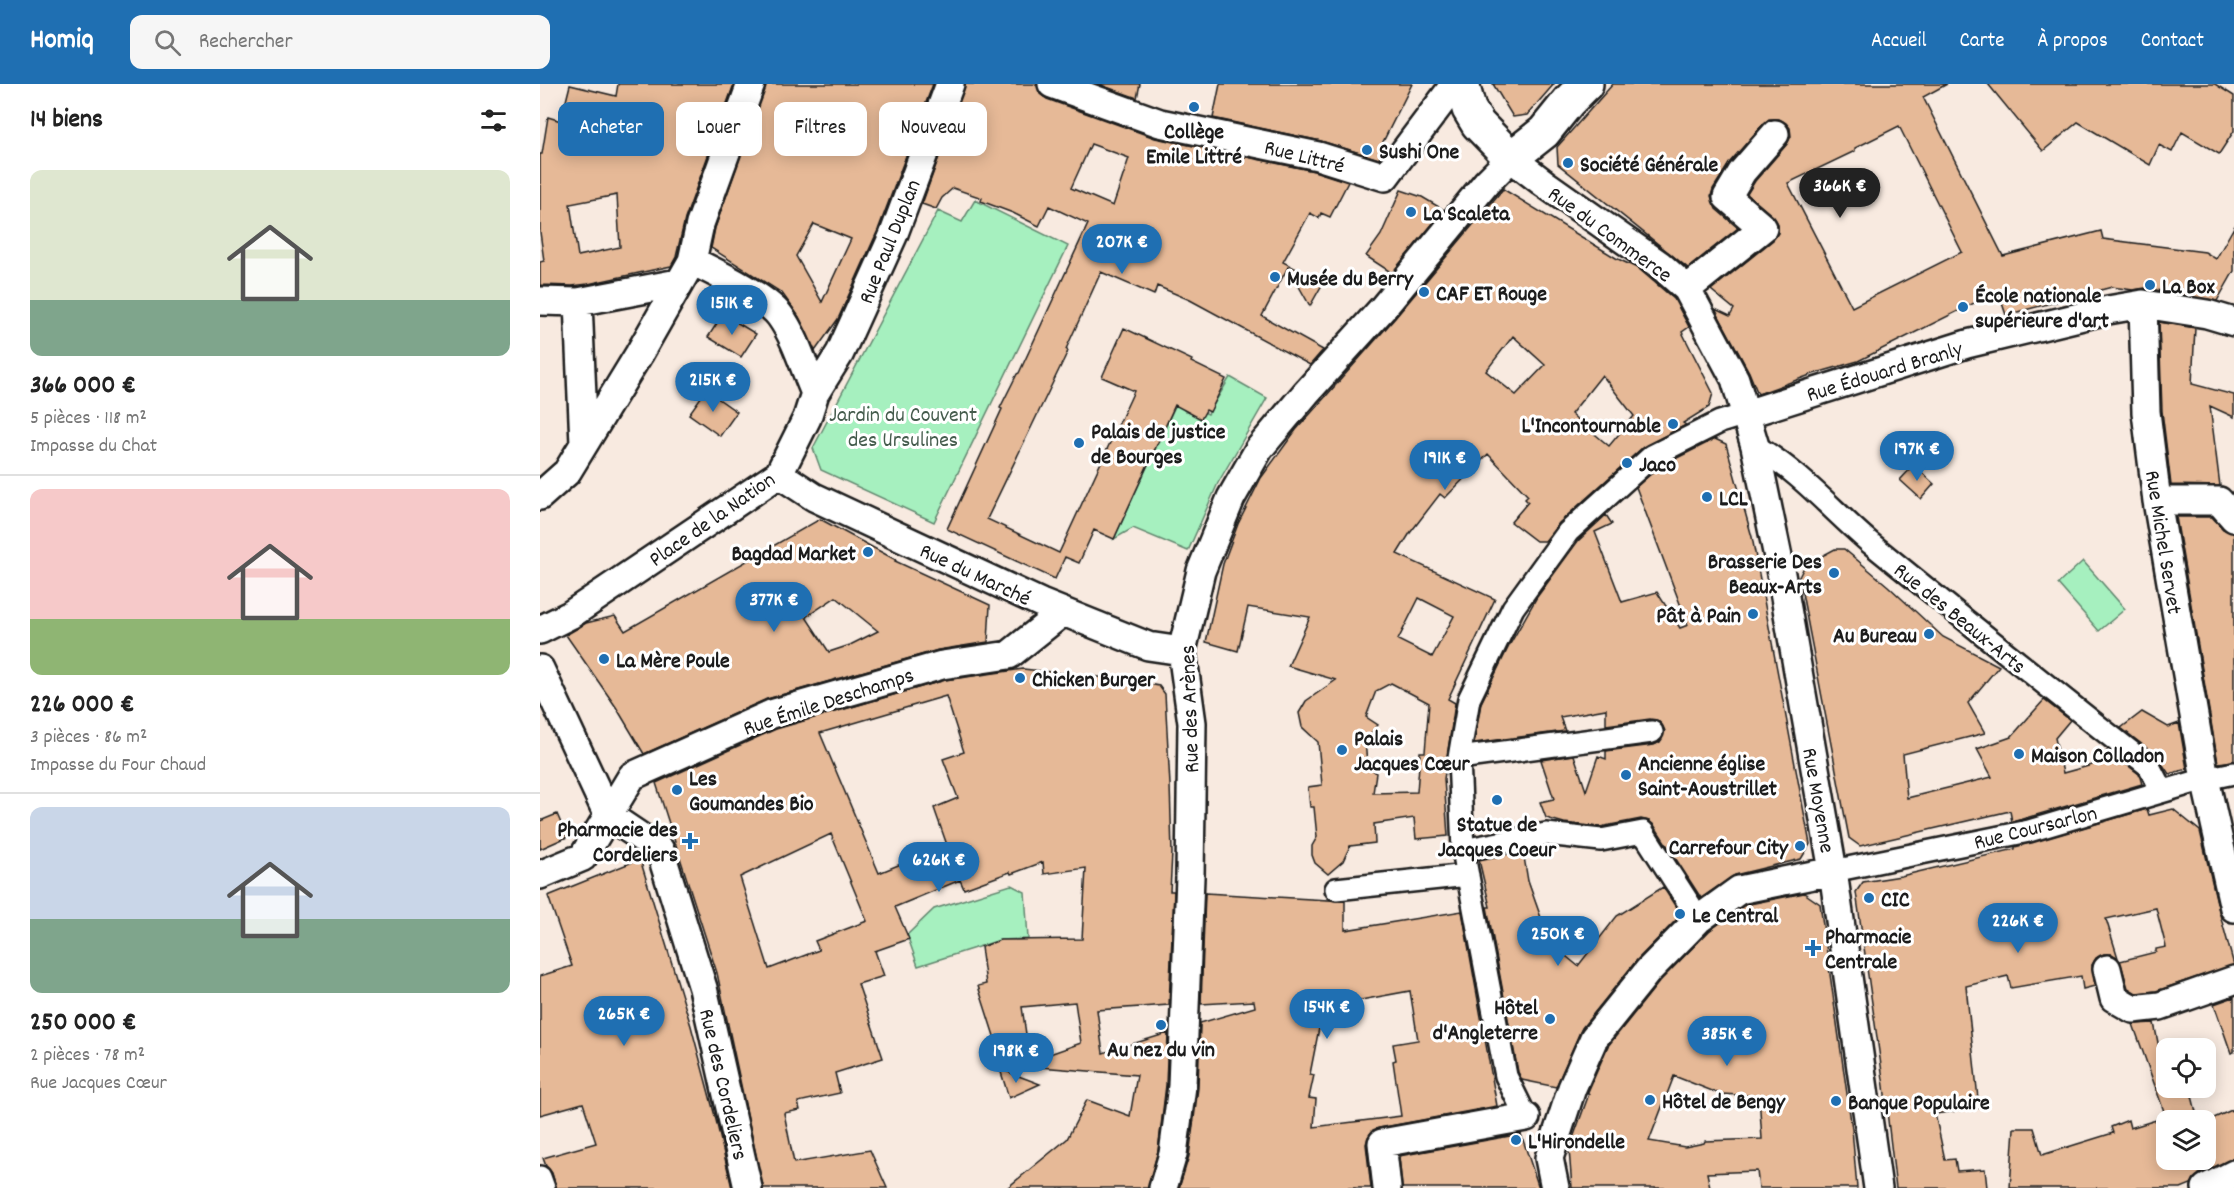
<!DOCTYPE html>
<html lang="fr">
<meta charset="utf-8">
<style>
body{margin:0;font-family:Dekko,sans-serif;background:#f6f6f6;color:#222;height:100vh;display:flex;flex-direction:column;font-size:22px;white-space:nowrap}
*{box-sizing:border-box;margin:0}
p{font-size:20px;color:#767676}
.icon{flex:none;width:33px;height:33px;fill:none;stroke:currentColor;stroke-width:2;stroke-linecap:round;stroke-linejoin:round}
.map{position:relative;flex:1;overflow:hidden}
.details{display:flex;flex-direction:column;background:#fff;width:540px}
.details>*{flex:none}
.top-card{position:absolute;left:18px;top:18px;width:570px;height:54px;display:flex;gap:12px}
.tools{position:absolute;left:1616px;top:954px;display:grid;gap:12px}
.tools a{display:grid;place-items:center;width:60px;height:60px;border-radius:12px;background:#fff;box-shadow:0 3px 15px #0003;font-size:30px}
.price{position:absolute;translate:-50% -51px;padding:0 14px;border-radius:21px;background:#1f6fb2;color:#fff;font-size:20px;line-height:39px;filter:drop-shadow(0 2px 3px #0008)}
.price::after{content:'';position:absolute;left:50%;top:36px;width:18px;height:14px;margin-left:-9px;background:inherit;clip-path:polygon(0 0,100% 0,50% 100%)}
.price.selected{background:#222;color:#fff}
ul{padding:0;list-style:none}
li{display:grid;align-content:center;gap:12px;height:318px;padding:0 30px}
li+li{border-top:2px solid #e0e0e0}
li span{display:grid;place-items:center;height:186px;border-radius:12px;color:#555}
li>.icon{margin-inline-start:auto}
span .icon{width:108px;height:108px;fill:#fffc;stroke-width:1}
li b{font-size:26px}
h2{display:flex;justify-content:space-between;align-items:center;height:72px;padding:0 30px;font-size:26px}
.tag{padding:0 21px;border-radius:12px;background:#fff;box-shadow:0 3px 15px #0003;font-size:21px;line-height:54px}
.tag.selected{background:#1f6fb2;color:#fff}
header{display:flex;align-items:center;gap:36px;box-sizing:border-box;height:84px;padding:0 30px;background:#1f6fb2;color:#fff}
header strong{font-size:28px}
nav{display:flex;gap:33px;margin-inline-start:auto;font-size:21px}
.search{width:420px;height:54px;background:#f6f6f6;display:flex;align-items:center;gap:15px;box-sizing:border-box;padding:0 21px;border-radius:12px;color:#767676;font-size:22px}
main{display:flex;flex:1;min-height:0}
.map>svg:first-child{display:block}
.green{fill:#a6f0bf;stroke:#61866e;stroke-width:1.5}
.building{fill:#e6b997;stroke:#1c1c1c;stroke-width:1.5;fill-rule:evenodd}
.lines{fill:none;stroke-linecap:round;stroke-linejoin:round}
.pedestrian-casing{stroke:#1c1c1c;stroke-width:26}
.minor-casing{stroke:#1c1c1c;stroke-width:32}
.tertiary-casing{stroke:#1c1c1c;stroke-width:38}
.pedestrian{stroke:#fff;stroke-width:21}
.minor{stroke:#fff;stroke-width:27}
.tertiary{stroke:#fff;stroke-width:33}
.poi-dot{fill:#1f6fb2;stroke:#fff;stroke-width:2}
.labels{text-anchor:middle;stroke-width:6;stroke-linejoin:round;paint-order:stroke}
.poi-label{font-size:22px;font-weight:bold;fill:#1c1c1c;stroke:#fff;text-anchor:start}
.street-label{font-size:22px;fill:#1c1c1c;stroke:#fff}
.park-label{font-size:22px;fill:#455c4d;stroke:#fff}
</style>
<header>
<strong>Homiq</strong>
<div class="search"><svg class="icon" aria-label="search" viewBox="0 0 24 24"><circle cx="10" cy="10" r="6"/><path d="M15 15l6 6"/></svg>Rechercher</div>
<nav><a>Accueil</a><a>Carte</a><a>À propos</a><a>Contact</a></nav>
</header>
<main>
<section class="details">
<h2>14 biens<svg class="icon" aria-label="filters" viewBox="0 0 24 24"><path d="M4 7h16M4 17h16"/><circle cx="9" cy="7" r="2"/><circle cx="15" cy="17" r="2"/></svg></h2>
<ul>
<li><span style="background:linear-gradient(#dfe7d0 70%,#7fa58c 0)"><svg class="icon" aria-label="home" viewBox="0 0 24 24"><path d="M3 11l9-7 9 7M6 9v11h12V9"/></svg></span><div><b>366 000 €</b><p>5 pièces · 118 m²</p><p>Impasse du Chat</p></div></li>
<li><span style="background:linear-gradient(#f6c9c9 70%,#8fb573 0)"><svg class="icon" aria-label="home" viewBox="0 0 24 24"><path d="M3 11l9-7 9 7M6 9v11h12V9"/></svg></span><div><b>226 000 €</b><p>3 pièces · 86 m²</p><p>Impasse du Four Chaud</p></div></li>
<li><span style="background:linear-gradient(#c9d6e8 60%,#7fa58c 0)"><svg class="icon" aria-label="home" viewBox="0 0 24 24"><path d="M3 11l9-7 9 7M6 9v11h12V9"/></svg></span><div><b>250 000 €</b><p>2 pièces · 78 m²</p><p>Rue Jacques Cœur</p></div></li>
</ul>
</section>
<div class="map">
<svg width="1694" height="1104" viewBox="0 0 1694 1104">
<rect width="100%" height="100%" fill="#f8eae0"/>
<filter id="ink" filterUnits="userSpaceOnUse"><feTurbulence type="fractalNoise" baseFrequency=".0167" numOctaves="2"/><feDisplacementMap in="SourceGraphic" scale="12" xChannelSelector="R" yChannelSelector="G"/><feConvolveMatrix kernelMatrix="1 2 1 2 8 2 1 2 1" color-interpolation-filters="sRGB"/></filter>
<g filter="url(#ink)">
<!-- green -->
<path class="green" d="M435,116L528,162L394,438L281,386L273,364L398,127L422,138Z
M690,293L727,314L678,399L648,467L593,444L574,455L635,322L631,320H646L644,326L646,328L650,322L668,330Z
M1543,477L1585,525L1559,547L1518,500Z
M471,801L485,808L488,855L460,856L378,882L367,851L394,825Z"/>
<!-- building -->
<path class="building" d="M78,0H194L145,135L136,173L131,182L48,200L32,202L0,201V178L4,177L0,148V70H2L8,33L21,37L30,1L76,12ZM77,111L80,163L38,172L30,120Z
M226,0H393L338,146L298,235L275,267L259,233L242,209L171,164L175,144ZM274,140L311,155L282,218L256,172Z
M425,0H497L500,10L507,15L615,54L774,87L808,98L790,133L781,129L779,134L770,129L743,178L783,199L770,222L748,183L722,232L783,266L770,281L650,216L617,202L614,211L561,188L526,265L528,267L447,435L519,469L594,307L562,293L584,244L652,276L651,278L686,295L670,328L666,326L661,335L635,321L574,455L554,446L539,479L525,473L515,495L407,445L462,325L460,324L477,290L479,289L548,140L509,122L499,142L473,129L441,117L442,114L413,104L402,114L396,125L382,120ZM551,60L589,74L573,122L531,104Z
M558,0H600L597,14Z
M680,0H872L843,58L845,59L839,75L781,57L673,34Z
M953,0H1014L987,31L973,33Z
M1073,0H1407L1383,13L1463,172L1561,147L1563,155L1665,168L1676,175L1694,143V187L1677,217L1605,204L1593,206L1572,203L1466,231L1458,207L1318,277L1273,290L1218,310L1209,288L1175,225L1190,232L1194,225L1171,206L1233,156L1238,149V140L1234,133L1207,110L1215,97L1247,60L1251,52L1250,44L1246,39L1239,35H1229L1223,40L1190,78L1173,105L1171,112L1176,125L1198,144L1148,184L1018,80L1017,63ZM1359,42L1422,168L1312,223L1248,99L1315,67V64Z
M1448,0H1675L1694,12V47L1679,70L1642,48L1632,68L1619,61L1610,81L1538,38L1503,67Z
M963,105L1076,174L1099,185L1134,215L1149,243L1142,248L1173,309L1169,323L1143,339L1146,341L1103,363L1019,439L1005,457H996L971,438L988,418L985,415L988,412L948,370L905,414L900,410L870,449L857,470L955,515L908,615L915,619L904,695L908,752L876,755L874,734L834,740L835,759L810,762L803,777L788,790L775,779L772,771V762L777,753L774,723H770L768,703L782,701L778,658L762,643L759,629L766,617L796,596L748,582L770,533L708,523L698,567L666,558L683,480L698,440L721,394L756,346L855,234ZM973,252L1005,281L976,311L946,287ZM1062,291L1094,332L1069,362L1031,330ZM879,514L914,532L892,573L858,556ZM851,599L889,619L885,668H880L877,708L833,709L836,689L827,680L825,656L838,641L826,633L836,607Z
M861,106L882,113L904,126L852,189L826,172L841,151Z
M183,230L216,250L201,273L168,253Z
M1619,238L1655,244L1652,300L1694,311V333L1670,322L1680,402L1631,401L1622,327Z
M166,306L197,328L180,352L149,330Z
M1175,355L1186,360L1212,453L1270,760L1261,775L1195,791L1161,814L1114,741L1109,737L1101,735L1060,743L1024,739L1006,734L1000,718L1014,715L1001,676L1034,671L1046,707L1058,672L1066,675V667L1114,661L1120,658L1125,647L1122,641L1117,636L1110,635L1066,641V625L1020,633L1025,647L934,659L941,619L969,562L997,513L1038,457L1066,431L1072,440L1055,448L1082,518L1117,508L1140,544L1148,541L1096,403L1119,383Z
M1374,381L1394,400L1381,415L1360,396Z
M1636,433H1672L1683,445L1694,449V677L1678,679Z
M280,435L356,476L355,477L450,521L448,558L398,566L227,615L104,670L76,623L26,551L46,539L75,532L85,547ZM296,513L338,547L310,561L289,568L266,533Z
M1295,465H1304L1348,502L1403,553L1459,582L1428,619L1445,649L1363,670L1367,714L1452,693L1437,665L1471,653L1504,616L1530,636L1515,654L1523,689L1552,681L1568,666L1599,690L1602,700L1472,738L1470,727L1320,762L1309,754L1259,493L1265,481Z
M483,585L586,596L619,602L625,610L630,701L632,769L630,807H634L629,921L557,926L563,969L628,949L626,1001L618,1067L608,1104H467L527,1055L547,1016L590,1032L597,991L463,980L438,902L446,900L441,863L460,856L542,855L546,784L504,790L503,778L471,790L470,788L424,805L420,796L355,823L369,855L335,867L344,892L318,900L343,974L295,989L300,1009L258,1018L260,1026L244,1029L254,1079L330,1066L347,1104H223L177,889L116,699L236,645L405,596ZM406,612L424,668L403,675L418,714L394,724L407,761L339,789L280,649ZM291,750L327,837L275,857L279,866L229,885L200,793ZM535,918L541,959L490,977L482,923Z
M1602,628L1628,643L1639,639L1647,685L1629,690L1617,672L1581,644Z
M1607,725L1609,731L1633,725L1660,747L1679,827L1694,881L1616,907L1596,909L1588,904L1580,877L1616,868V865L1626,863L1616,824L1566,835L1578,874L1572,870H1564L1556,874L1552,881L1555,902L1543,905L1541,892L1471,904L1468,892L1426,902L1439,1024L1395,1030L1405,1076L1415,1075L1417,1087L1445,1085L1447,1104H1356L1344,1002L1316,808L1323,798L1361,792L1475,765V763Z
M17,730L27,753L0,765V737Z
M983,767L988,797L1010,859L1038,882L1077,832L1123,803L1141,831L1096,877L1042,944L1016,1003L982,996L978,988L947,823H950L939,776Z
M100,775L151,942L176,1036L192,1104H16L12,1089L6,1082L3,1074L56,1059L43,1019L0,1031V892L32,882L8,812Z
M665,809L805,817V846L922,827L957,1022L839,1044L833,1046L828,1053L826,1060L831,1104H639L649,1072L658,1004L660,939L715,923L714,917L661,920ZM870,907L878,956L853,960L856,976L853,977L861,1032L774,1043L776,1015L769,1014L774,991L770,990L782,929L789,928L788,922Z
M1264,809L1280,820L1312,1045L1317,1104H1219L1217,1087L1167,1089L1170,1104H1032L1029,1065L1049,1010H1047L1068,962L1120,897L1169,847L1205,821ZM1134,992L1180,1010L1219,1012L1222,1055L1165,1057L1164,1059L1145,1063L1109,1057Z
M1694,913V968L1691,969L1674,920Z
M1614,939L1626,998V1001L1616,1004H1650L1658,1036H1627L1626,1034V1076H1665V1038L1694,1025V1074L1659,1090L1651,1100L1641,1104H1470L1474,1044H1494L1502,1071L1573,1049L1571,1043L1588,1036L1590,1044L1626,1033L1593,940Z
M460,985L500,1000L469,1014Z
M981,1050L999,1104H862L859,1072Z"/>
<g class="lines">
<defs>
<path id="pedestrian" d="M1215,362C1261,388 1294,429 1334,462C1425,536 1516,610 1609,682L1622,707
M919,674L1112,648
M923,766L1006,750L1061,756L1103,748L1159,835
M1293,787L1489,747L1665,695L1694,689
M796,805L928,791
M986,1033L966,992L923,766L919,674L929,615L973,524L1028,448L1112,372L1180,338L1206,330
M0,1093L4,1104"/>
<path id="minor" d="M512,0L620,39L778,72L845,93L915,0
M152,177C173,187 227,214 240,232C256,254 264,284 275,309
M1147,205L1223,144L1187,113L1202,88L1235,50
M0,217L38,218L138,199
M38,218L44,360
M1603,220L1606,328L1617,417L1665,695L1694,824
M1206,330L1427,260L1568,226L1603,220L1667,230L1694,238
M239,390L274,413L501,519L608,562L642,567
M0,412L27,388L99,270L152,177L160,140L211,0
M1617,417H1679L1694,434
M0,546L30,531L239,390L267,334L275,309L300,269L353,152L410,0
M0,585L68,731L120,766L163,904L208,1104
M0,791L43,773L92,692L231,630L402,581L469,571L523,528
M1567,885L1574,914L1593,925L1620,922L1694,896
M623,1104L633,1070L642,1002L650,793L652,639L642,567L661,487L691,414L719,365L766,309L843,224L947,98L971,74L1005,100L1120,181L1147,205L1195,295L1215,362L1238,473L1293,787L1338,1104
M847,1104L842,1059L986,1033
M1015,1104L1009,1074L1032,1004L1054,954L1108,887L1159,835L1199,806L1293,787
M1666,1104L1694,1090"/>
<path id="tertiary" d="M922,0L929,25L938,40L971,74L1004,48L1029,17L1046,0"/>
</defs>
<!-- pedestrian casing -->
<use href="#pedestrian" class="pedestrian-casing"/>
<!-- minor casing -->
<use href="#minor" class="minor-casing"/>
<!-- tertiary casing -->
<use href="#tertiary" class="tertiary-casing"/>
<!-- pedestrian -->
<use href="#pedestrian" class="pedestrian"/>
<!-- minor -->
<use href="#minor" class="minor"/>
<!-- tertiary -->
<use href="#tertiary" class="tertiary"/>
</g>
</g>
<!-- markers -->
<g class="poi-dot">
<circle cx="654" cy="23" r="6"/>
<circle cx="827" cy="66" r="6"/>
<circle cx="1028" cy="79" r="6"/>
<circle cx="871" cy="128" r="6"/>
<circle cx="735" cy="193" r="6"/>
<circle cx="1610" cy="201" r="6"/>
<circle cx="884" cy="208" r="6"/>
<circle cx="1423" cy="223" r="6"/>
<circle cx="1133" cy="340" r="6"/>
<circle cx="539" cy="359" r="6"/>
<circle cx="1087" cy="379" r="6"/>
<circle cx="1167" cy="413" r="6"/>
<circle cx="328" cy="468" r="6"/>
<circle cx="1294" cy="489" r="6"/>
<circle cx="1213" cy="530" r="6"/>
<circle cx="1389" cy="550" r="6"/>
<circle cx="64" cy="575" r="6"/>
<circle cx="480" cy="594" r="6"/>
<circle cx="802" cy="666" r="6"/>
<circle cx="1479" cy="670" r="6"/>
<circle cx="1086" cy="691" r="6"/>
<circle cx="137" cy="706" r="6"/>
<circle cx="957" cy="716" r="6"/>
<path d="M147 748h6v6h6v6h-6v6h-6v-6h-6v-6h6z"/>
<circle cx="1260" cy="762" r="6"/>
<circle cx="1329" cy="814" r="6"/>
<circle cx="1140" cy="830" r="6"/>
<path d="M1270 855h6v6h6v6h-6v6h-6v-6h-6v-6h6z"/>
<circle cx="1010" cy="935" r="6"/>
<circle cx="621" cy="941" r="6"/>
<circle cx="1110" cy="1016" r="6"/>
<circle cx="1296" cy="1017" r="6"/>
<circle cx="976" cy="1056" r="6"/>
</g>
<g class="labels">
<!-- poi labels -->
<g class="poi-label">
<text x="654" y="54" text-anchor="middle">Collège<tspan x="654" dy="25">Emile Littré</tspan></text>
<text x="839" y="74">Sushi One</text>
<text x="1040" y="87">Société Générale</text>
<text x="883" y="136">La Scaleta</text>
<text x="747" y="201">Musée du Berry</text>
<text x="1622" y="209">La Box</text>
<text x="896" y="216">CAF ET Rouge</text>
<text x="1435" y="218">École nationale<tspan x="1435" dy="25">supérieure d'art</tspan></text>
<text x="1121" y="348" text-anchor="end">L'Incontournable</text>
<text x="551" y="354">Palais de justice<tspan x="551" dy="25">de Bourges</tspan></text>
<text x="1099" y="387">Jaco</text>
<text x="1179" y="421">LCL</text>
<text x="316" y="476" text-anchor="end">Bagdad Market</text>
<text x="1282" y="484" text-anchor="end">Brasserie Des<tspan x="1282" dy="25">Beaux-Arts</tspan></text>
<text x="1201" y="538" text-anchor="end">Pât à Pain</text>
<text x="1377" y="558" text-anchor="end">Au Bureau</text>
<text x="76" y="583">La Mère Poule</text>
<text x="492" y="602">Chicken Burger</text>
<text x="814" y="661">Palais<tspan x="814" dy="25">Jacques Cœur</tspan></text>
<text x="1491" y="678">Maison Colladon</text>
<text x="1098" y="686">Ancienne église<tspan x="1098" dy="25">Saint-Aoustrillet</tspan></text>
<text x="149" y="701">Les<tspan x="149" dy="25">Goumandes Bio</tspan></text>
<text x="957" y="747" text-anchor="middle">Statue de<tspan x="957" dy="25">Jacques Coeur</tspan></text>
<text x="138" y="752" text-anchor="end">Pharmacie des<tspan x="138" dy="25">Cordeliers</tspan></text>
<text x="1248" y="770" text-anchor="end">Carrefour City</text>
<text x="1341" y="822">CIC</text>
<text x="1152" y="838">Le Central</text>
<text x="1285" y="859">Pharmacie<tspan x="1285" dy="25">Centrale</tspan></text>
<text x="998" y="930" text-anchor="end">Hôtel<tspan x="998" dy="25">d'Angleterre</tspan></text>
<text x="621" y="972" text-anchor="middle">Au nez du vin</text>
<text x="1122" y="1024">Hôtel de Bengy</text>
<text x="1308" y="1025">Banque Populaire</text>
<text x="988" y="1064">L'Hirondelle</text>
</g>
<!-- street labels -->
<g class="street-label">
<text transform="translate(765 71) rotate(14)" y="8">Rue Littré</text>
<text transform="translate(1071 149) rotate(36)" y="8">Rue du Commerce</text>
<text transform="translate(348 157) rotate(-68)" y="8">Rue Paul Duplan</text>
<text transform="translate(1344 286) rotate(-17)" y="8">Rue Édouard Branly</text>
<text transform="translate(171 434) rotate(-35)" y="8">Place de la Nation</text>
<text transform="translate(1625 458) rotate(81)" y="8">Rue Michel Servet</text>
<text transform="translate(436 489) rotate(25)" y="8">Rue du Marché</text>
<text transform="translate(1421 533) rotate(39)" y="8">Rue des Beaux-Arts</text>
<text transform="translate(288 616) rotate(-18)" y="8">Rue Émile Deschamps</text>
<text transform="translate(648 625) rotate(-92)" y="8">Rue des Arènes</text>
<text transform="translate(1280 716) rotate(80)" y="8">Rue Moyenne</text>
<text transform="translate(1495 742) rotate(-14)" y="8">Rue Coursarlon</text>
<text transform="translate(185 1000) rotate(77)" y="8">Rue des Cordeliers</text>
</g>
<!-- park labels -->
<g class="park-label">
<text x="363" y="337">Jardin du Couvent<tspan x="363" dy="25">des Ursulines</tspan></text>
</g>
</g>
</svg>
<div class="tools">
<a><svg class="icon" aria-label="locate" viewBox="0 0 24 24"><circle cx="12" cy="12" r="6"/><path d="M12 2v4M12 18v4M2 12h4M18 12h4"/></svg></a>
<a><svg class="icon" aria-label="layers" viewBox="0 0 24 24"><path d="M12 4l9 5-9 5-9-5zM3 14l9 5 9-5"/></svg></a>
</div>
<b class="price selected" style="left:1300px;top:135px">366K €</b>
<b class="price" style="left:582px;top:191px">207K €</b>
<b class="price" style="left:192px;top:252px">151K €</b>
<b class="price" style="left:173px;top:329px">215K €</b>
<b class="price" style="left:1377px;top:398px">197K €</b>
<b class="price" style="left:905px;top:407px">191K €</b>
<b class="price" style="left:234px;top:549px">377K €</b>
<b class="price" style="left:399px;top:809px">626K €</b>
<b class="price" style="left:1478px;top:870px">226K €</b>
<b class="price" style="left:1018px;top:883px">250K €</b>
<b class="price" style="left:787px;top:956px">154K €</b>
<b class="price" style="left:84px;top:963px">265K €</b>
<b class="price" style="left:1187px;top:983px">385K €</b>
<b class="price" style="left:476px;top:1000px">198K €</b>
<div class="top-card">
<a class="tag selected">Acheter</a>
<a class="tag">Louer</a>
<a class="tag">Filtres</a>
<a class="tag">Nouveau</a>
</div>
</div>
</main>
